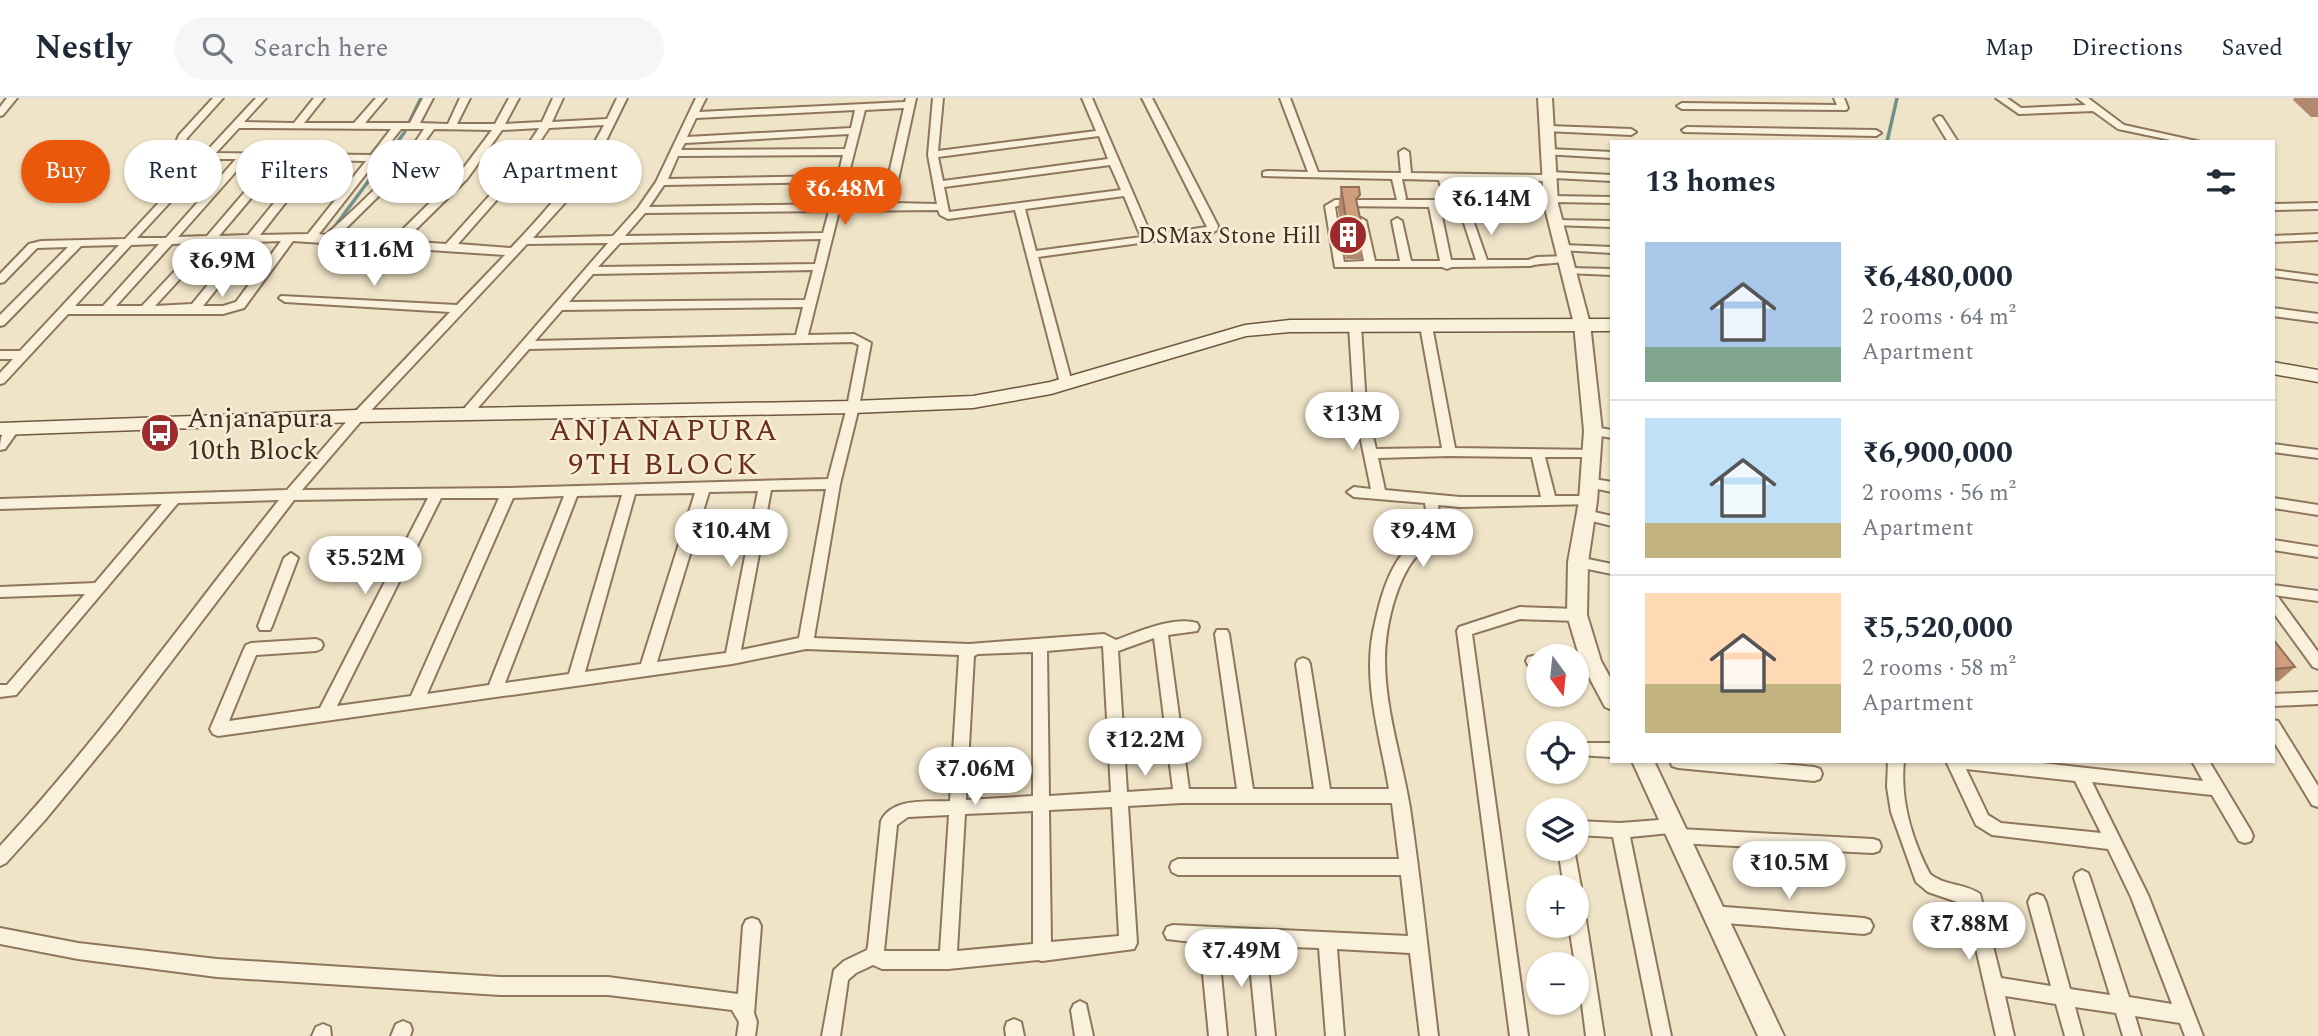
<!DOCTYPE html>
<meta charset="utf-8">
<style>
body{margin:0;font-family:Spectral,serif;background:#f6f6f7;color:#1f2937;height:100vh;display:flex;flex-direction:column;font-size:26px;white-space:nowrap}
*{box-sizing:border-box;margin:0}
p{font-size:23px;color:#747a83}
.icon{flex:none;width:38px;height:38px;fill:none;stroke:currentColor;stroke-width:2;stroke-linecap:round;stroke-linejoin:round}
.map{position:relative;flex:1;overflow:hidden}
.side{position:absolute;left:1610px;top:42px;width:665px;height:623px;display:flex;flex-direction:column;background:#fff;border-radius:0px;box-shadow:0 2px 5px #0004}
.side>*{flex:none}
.top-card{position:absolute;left:21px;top:42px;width:665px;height:63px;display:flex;gap:14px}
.needle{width:46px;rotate:165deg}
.tools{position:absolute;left:1526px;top:546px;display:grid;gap:14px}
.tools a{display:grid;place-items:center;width:63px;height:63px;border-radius:50%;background:#fff;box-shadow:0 2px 5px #0004;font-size:35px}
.price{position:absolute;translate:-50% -60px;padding:0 16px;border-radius:24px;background:#fff;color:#222;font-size:23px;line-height:46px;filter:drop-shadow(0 2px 4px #0008)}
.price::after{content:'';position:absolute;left:50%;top:42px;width:21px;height:16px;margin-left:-10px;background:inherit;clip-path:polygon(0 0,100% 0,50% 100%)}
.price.current{background:#ea580c;color:#fff}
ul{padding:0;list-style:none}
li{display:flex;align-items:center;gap:21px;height:175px;padding:0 35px}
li+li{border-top:2px solid #e0e1e3}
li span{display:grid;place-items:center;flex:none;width:196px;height:140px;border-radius:0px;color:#555}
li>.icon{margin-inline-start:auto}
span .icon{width:84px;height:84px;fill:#fffc;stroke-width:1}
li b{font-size:30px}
h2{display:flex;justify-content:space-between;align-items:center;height:84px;padding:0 35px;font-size:30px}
.tag{padding:0 24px;border-radius:32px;background:#fff;box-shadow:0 2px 5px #0004;font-size:24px;line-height:63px}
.tag.current{background:#ea580c;color:#fff}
header{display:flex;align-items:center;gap:42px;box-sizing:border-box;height:98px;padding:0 35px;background:#fff;border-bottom:2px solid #e0e1e3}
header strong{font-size:33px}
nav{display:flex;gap:38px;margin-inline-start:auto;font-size:24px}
.search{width:490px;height:63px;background:#f6f6f7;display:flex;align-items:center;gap:18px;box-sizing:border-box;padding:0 24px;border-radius:38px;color:#747a83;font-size:26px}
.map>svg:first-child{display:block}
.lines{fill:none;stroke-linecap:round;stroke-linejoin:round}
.stream{stroke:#6f938a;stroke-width:3.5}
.minor-casing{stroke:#8d765c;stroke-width:4}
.tertiary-casing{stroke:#8d765c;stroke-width:4}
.secondary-casing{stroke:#6f573f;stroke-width:3}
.minor{fill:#faf1dc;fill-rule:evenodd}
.tertiary{fill:#faf1dc;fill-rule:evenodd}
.secondary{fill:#faf1dc;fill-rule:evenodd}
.wall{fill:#b2896c}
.building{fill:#cf9f7d;stroke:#916f58;stroke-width:2}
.labels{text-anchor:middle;stroke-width:5;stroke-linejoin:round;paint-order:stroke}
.far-poi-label{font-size:23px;fill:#3d2e20;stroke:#f7eed8;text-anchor:end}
.poi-label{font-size:28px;fill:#3d2e20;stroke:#f7eed8;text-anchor:start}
.neighbourhood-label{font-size:30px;letter-spacing:2px;fill:#6b2e1e;stroke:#f7eed8}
</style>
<header>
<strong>Nestly</strong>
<div class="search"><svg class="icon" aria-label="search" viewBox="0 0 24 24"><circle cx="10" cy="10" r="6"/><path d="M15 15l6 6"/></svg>Search here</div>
<nav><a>Map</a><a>Directions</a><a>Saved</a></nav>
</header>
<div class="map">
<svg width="2318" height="938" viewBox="0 0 2318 938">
<rect width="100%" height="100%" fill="#f0e4c8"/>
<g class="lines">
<!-- stream -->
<path class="stream" d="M1887,44L1897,0
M330,135L404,35L421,0"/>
<defs>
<path id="minor" d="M7,0H17L3,17L0,18V9Z
M213,0H223L187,40L183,51H175L174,49L179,37Z
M256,0H266L244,24L294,25L314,0H324L304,25H354L376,0H386L365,25H410L423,0H433L420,25L448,26L460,0H470L457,26H495L509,0H519L505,26L542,24L553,0H563L552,24L607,21L617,0H627L598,59L571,98L533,140L613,138L638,110L656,84L696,0H706L699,14L905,4L906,0H916L893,105L937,106L928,57L933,0H943L938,53L1096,33L1082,0H1092L1151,137L1207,129L1142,0H1152L1218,128L1217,132L1212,135L1038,159L1072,285L1070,288H1062L1060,285L1015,112L948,121L940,117L938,112L839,113L808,237L854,236L871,245L859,309L840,386L814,540L969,546L1104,536L1116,542C1138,534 1173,518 1197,525L1199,529L1197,533L1168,537L1189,691H1237L1215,536L1217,532H1227L1229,536L1253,691H1314L1296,566L1298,562L1303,560L1308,562L1310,566L1330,691H1389C1380,637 1361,580 1375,525C1380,502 1387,475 1403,455C1409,447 1422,442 1425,432C1428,424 1426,414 1425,405L1354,399L1347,394L1354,389L1371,391L1354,308L1349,228L1351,225L1355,224L1361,228L1366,308L1376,351L1442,350L1420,228L1426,224L1432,228L1455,350L1597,352L1598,355L1592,359H1545L1555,398H1588L1593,400L1595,403L1593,406L1460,409L1438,407C1444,449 1425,441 1408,470C1393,496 1385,533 1385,562C1385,612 1402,661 1410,710C1421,785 1429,862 1438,938H1420L1410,855L1337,851L1344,938H1326L1319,850L1266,848L1275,938H1257L1248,847L1218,845L1227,938H1209L1200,845L1167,841L1164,835L1167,829L1173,827L1408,838L1401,777H1178L1172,774L1170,769L1172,764L1178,761H1399L1392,705H1182L1128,708L1137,845L1134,851L1042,863L1038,862L948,871H882L873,867L856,875L848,882L840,938H822L834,872L844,863L867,852L868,848L881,723C892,699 928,704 950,703L959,557L806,551L732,566L218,638L213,636L210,631L244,551L246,547L251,545L316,541L321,543L323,547L321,551L316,553L256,557L229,623L320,610L428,400L294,402L119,632L45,722L6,765L0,768V748C101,639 186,518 279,402L178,405L16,597L0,599V587H7L85,496L0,499V489L95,485L162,406L0,411V401L287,392L353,316L450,214L285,204L279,200L281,198L457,207L505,157L293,143L244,210L223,216H68L4,285L0,286V275L13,261H0V253H20L119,147L81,148L4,227L0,228V217L68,149L37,150L4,184L0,185V176L29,146L41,143L125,141ZM904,10L883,102L874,106H841L865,12ZM855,12L851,30L687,39L696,20ZM604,27C579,76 548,111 511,150L458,146L515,81L549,30ZM239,30L391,31L371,57L216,55ZM539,30L508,77L446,146L404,143L467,81L502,32ZM401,31H424C398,72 362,104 326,137L319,136ZM434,31L492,32L459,76L392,142L338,138L401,76ZM849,36L845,51L681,52L685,45ZM1099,38L1108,61L943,83L938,59ZM843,57L838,78L668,81L678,58ZM210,61H236L166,140H137ZM247,61L272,62L207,138L178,139ZM283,62H309L248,137L219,138ZM319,62L366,63L308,136L260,137ZM1110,67L1121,92L949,114L944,89ZM836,84L830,106L649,109L664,87ZM1124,98L1141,139L1036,153L1025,111ZM829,113L823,135L625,138L645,115ZM821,141L815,166L598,169L620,145ZM281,143L236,204L223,208H203L254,144ZM243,144L192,206L155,208L213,145ZM201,145L142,208H116L172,146ZM608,145L462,313L460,316L462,319H470L529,251L852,244L859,247L847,309L828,381L508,390L302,392L362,322L527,146ZM159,146L103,208H75L131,147ZM813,172L805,202L569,204L593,176ZM803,209L796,237L535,243L562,212ZM1449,358L1532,359L1541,399H1460L1385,392L1378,360ZM826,391L799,540L741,552L771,392ZM758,393L726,555L657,564L709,394ZM695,395L641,566L585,574L635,396ZM622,397L569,576L505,585L577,398ZM564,398L489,587L427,596L513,400ZM441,400H499L411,598L337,608ZM1154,540L1173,691L1127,694L1118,553ZM1103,548L1111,694L1049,698L1047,553ZM1033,554V698L966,702L974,558L978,556ZM1112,709L1119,838L1051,844L1049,712ZM1033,713V846L957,853L965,716ZM949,717L940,853H884L897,727L908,719Z
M1280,0H1290L1318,74L1401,75L1399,54L1404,51L1409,54L1411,75L1544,77L1549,74L1612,77V83L1554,80L1549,83L1449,82L1452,100L1450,102L1547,103V99L1551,98L1612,99V105L1555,104V108L1551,109H1440L1451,162H1476L1463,122L1468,119L1473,122L1487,162H1528L1537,159L1570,158L1572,160C1561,167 1543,164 1530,168L1452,169L1447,171L1442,169H1335L1325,108L1335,102H1397L1392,81L1263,78V74L1267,73L1308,74ZM1402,81L1439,82L1444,102H1405L1406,100ZM1337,108L1429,109L1440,163H1411L1402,123L1397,120L1392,123L1400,163H1375L1366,123L1361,120L1356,123L1364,163L1344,164L1335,109Z
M1834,0H1844L1848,10L1846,12L1682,11L1677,8L1682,5L1837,7Z
M1996,0H2007L2021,10L2086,7L2077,0H2088L2124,27L2201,44H2180L2118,31L2093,13L2019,16Z
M1939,18L1942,19L1958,44H1948L1934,21Z
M1549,28L1631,31L1636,34L1631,37L1546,33V29Z
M1687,29L1876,32L1881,35L1876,38L1684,34L1682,32Z
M1548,51L1612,54V60L1544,56L1543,54Z
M2318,105V111L2273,112V106Z
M1556,122L1612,123V129L1552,127V123Z
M2318,136V142L2273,144V138Z
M1564,147L1612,149V155L1560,152L1559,150Z
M1570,170L1612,171V177L1566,175L1564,173Z
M2273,172L2318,178V184L2273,178Z
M2273,210L2318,216V224L2273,218Z
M14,326L20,330L5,351L0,352C0,341 2,329 14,326Z
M1593,329L1612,332V340L1589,336L1587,333L1589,330Z
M2273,346L2318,352V360L2273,354Z
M1588,380L1612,384V394L1583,388L1581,385Z
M2273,400L2318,407V417L2273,410Z
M1585,412L1612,418V428L1580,420L1578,417Z
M2273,442L2318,449V459L2273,452Z
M291,455L298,460L272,528L270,532H260L258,528L284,460Z
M1578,459L1612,466V476L1573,468L1571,464L1573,460Z
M2273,487L2318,493V503L2273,497Z
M2273,498L2278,499L2318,554V571L2313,569L2273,514Z
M1520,509L1577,511L1582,513L1584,517L1582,521L1577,523L1520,521L1472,536L1528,938H1510L1457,533L1459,529Z
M1538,557L1542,558H1538V569L1528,567L1526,563L1528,559Z
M1576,558L1596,560L1598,564L1596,568L1577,570Z
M2318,594V606L2273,608V596Z
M2273,622L2278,623L2318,688V709L2312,707L2273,642Z
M1582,645H1612V659L1577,657V647Z
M1670,663H1752L1814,669L1820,671L1822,676L1820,681L1814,683L1678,670L1672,668Z
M1888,663H1904C1900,702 1912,742 1930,776C1944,788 1965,785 1980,796L2001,880L2051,888L2028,804L2031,798L2037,796L2043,798L2046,804L2070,891L2110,897L2074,780L2076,775L2082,772L2088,775L2090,780L2129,899L2172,906L2131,799L2108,751L1992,737L1976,727L1946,663H2024L2203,683L2192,663H2209L2251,733L2253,738L2251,743L2245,745L2239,743L2212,697L2092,684L2148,797L2203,938H2185L2180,925L2135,918L2141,938H2123L2116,915L2075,909L2083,938H2065L2056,906L2005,898L2014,938H1996L1966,807L1928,794L1916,784L1891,714L1887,689ZM1966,671L2075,683L2101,735L2001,725L1988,717Z
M1672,721L1678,723L1679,731L1873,741L1879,743L1881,748L1879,753L1873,755L1677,745L1671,743L1670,735L1630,739L1671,938H1653L1613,739L1577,737V723L1620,725Z
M1558,751H1574L1581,789L1578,795L1577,789H1564Z
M1712,808L1864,820L1870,822L1873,828L1870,834L1864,836L1712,824L1706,822L1703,816L1706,810Z
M1577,814L1583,816L1586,822L1604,938H1586L1577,866H1575L1569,828H1577Z
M752,820L758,822L761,828L754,915L757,924L755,938H737L739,924L732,912L608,897H500L217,879L78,861L0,846V830L78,845L217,861L500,879H608L738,896L743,828L746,822Z
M1080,903L1086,906L1093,938H1075L1071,912L1074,906Z
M1014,921L1021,924L1024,938H1006L1005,930L1007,924Z
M403,923L410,926L412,932L410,938H391L396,926Z
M323,926L330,929L331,938H312L316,929Z"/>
<path id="tertiary" d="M1538,0H1552L1558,106L1590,226L1602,333L1597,403L1588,464L1587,517L1601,563L1612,583V612L1605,609L1581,564L1567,517L1568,464L1579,403L1584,333L1574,226L1544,106Z
M1632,663H1654L1784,938H1758Z"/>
<path id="secondary" d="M1612,221V233L1290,234L1246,238L1051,296L973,310L853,315L357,324L0,337V325L357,312L853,303L973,298L1050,284L1245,227L1290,222Z
M2273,264L2318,272V284L2273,276Z"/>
</defs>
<!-- minor casing -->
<use href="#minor" class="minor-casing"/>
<!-- tertiary casing -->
<use href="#tertiary" class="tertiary-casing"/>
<!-- secondary casing -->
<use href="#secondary" class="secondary-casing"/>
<!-- minor -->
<use href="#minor" class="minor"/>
<!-- tertiary -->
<use href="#tertiary" class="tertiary"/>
<!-- secondary -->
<use href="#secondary" class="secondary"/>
</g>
<!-- wall -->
<path class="wall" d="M2294,0H2318V19H2311L2293,2Z
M1341,89L1358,110L1364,138L1361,161H1346L1338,111Z
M2273,541L2295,569L2279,583L2273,584Z"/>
<!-- building -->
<path class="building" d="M1341,89H1359L1360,97L1356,101L1364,138L1349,139Z
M2273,541L2295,569L2273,571Z"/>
<!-- icons -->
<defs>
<symbol id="building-disc" viewBox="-11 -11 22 22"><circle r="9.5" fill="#9e2a2b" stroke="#f7eed8"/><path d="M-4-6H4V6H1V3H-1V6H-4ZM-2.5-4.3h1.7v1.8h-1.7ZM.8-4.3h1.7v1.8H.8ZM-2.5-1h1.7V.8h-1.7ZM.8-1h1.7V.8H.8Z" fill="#fff"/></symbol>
<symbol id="bus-disc" viewBox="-11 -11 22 22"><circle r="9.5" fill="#9e2a2b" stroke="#f7eed8"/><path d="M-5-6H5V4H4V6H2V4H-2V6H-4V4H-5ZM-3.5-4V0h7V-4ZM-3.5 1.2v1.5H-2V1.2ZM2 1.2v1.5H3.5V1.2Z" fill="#fff"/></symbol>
</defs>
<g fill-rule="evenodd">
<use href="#building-disc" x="1326" y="115" width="44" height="44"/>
<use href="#bus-disc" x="138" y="313" width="44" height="44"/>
</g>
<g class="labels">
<!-- far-poi labels -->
<g class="far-poi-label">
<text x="1321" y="145">DSMax Stone Hill</text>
</g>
<!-- poi labels -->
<g class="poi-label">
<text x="187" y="329">Anjanapura<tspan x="187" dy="32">10th Block</tspan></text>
</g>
<!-- neighbourhood labels -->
<g class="neighbourhood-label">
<text x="664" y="342">ANJANAPURA<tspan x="664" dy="34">9TH BLOCK</tspan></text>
</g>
</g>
</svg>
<div class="tools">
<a><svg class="needle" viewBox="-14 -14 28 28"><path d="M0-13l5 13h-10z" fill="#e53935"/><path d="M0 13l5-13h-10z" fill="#747a83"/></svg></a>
<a><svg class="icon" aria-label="locate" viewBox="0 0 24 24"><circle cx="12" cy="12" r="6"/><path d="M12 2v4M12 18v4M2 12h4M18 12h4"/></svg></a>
<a><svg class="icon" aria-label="layers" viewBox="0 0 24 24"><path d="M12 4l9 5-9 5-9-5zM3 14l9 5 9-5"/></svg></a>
<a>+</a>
<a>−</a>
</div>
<b class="price current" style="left:845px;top:129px">₹6.48M</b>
<b class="price" style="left:1491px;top:139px">₹6.14M</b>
<b class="price" style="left:374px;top:190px">₹11.6M</b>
<b class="price" style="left:222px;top:201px">₹6.9M</b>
<b class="price" style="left:1352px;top:354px">₹13M</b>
<b class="price" style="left:731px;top:471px">₹10.4M</b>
<b class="price" style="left:1423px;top:471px">₹9.4M</b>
<b class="price" style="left:365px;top:498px">₹5.52M</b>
<b class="price" style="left:1145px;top:680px">₹12.2M</b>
<b class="price" style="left:975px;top:709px">₹7.06M</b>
<b class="price" style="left:1789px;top:803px">₹10.5M</b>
<b class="price" style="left:1969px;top:864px">₹7.88M</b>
<b class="price" style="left:1241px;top:891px">₹7.49M</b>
<div class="top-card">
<a class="tag current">Buy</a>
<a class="tag">Rent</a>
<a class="tag">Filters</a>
<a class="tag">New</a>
<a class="tag">Apartment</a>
</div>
<section class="side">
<h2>13 homes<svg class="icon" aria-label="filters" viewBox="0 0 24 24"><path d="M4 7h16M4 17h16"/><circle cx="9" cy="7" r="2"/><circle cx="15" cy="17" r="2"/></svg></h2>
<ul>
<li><span style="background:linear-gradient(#a9c7e8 75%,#7fa58c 0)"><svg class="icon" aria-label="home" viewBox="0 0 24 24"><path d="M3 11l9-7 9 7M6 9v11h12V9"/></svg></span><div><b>₹6,480,000</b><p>2 rooms · 64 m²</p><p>Apartment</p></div></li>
<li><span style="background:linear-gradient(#bfe0f5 75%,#c2b280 0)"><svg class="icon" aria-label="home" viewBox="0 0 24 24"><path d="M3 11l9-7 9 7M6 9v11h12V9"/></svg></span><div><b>₹6,900,000</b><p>2 rooms · 56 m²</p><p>Apartment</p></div></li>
<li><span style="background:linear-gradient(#ffd9b3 65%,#c2b280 0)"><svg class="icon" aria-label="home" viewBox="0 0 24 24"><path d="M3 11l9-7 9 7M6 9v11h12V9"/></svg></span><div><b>₹5,520,000</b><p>2 rooms · 58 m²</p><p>Apartment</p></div></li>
</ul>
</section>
</div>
